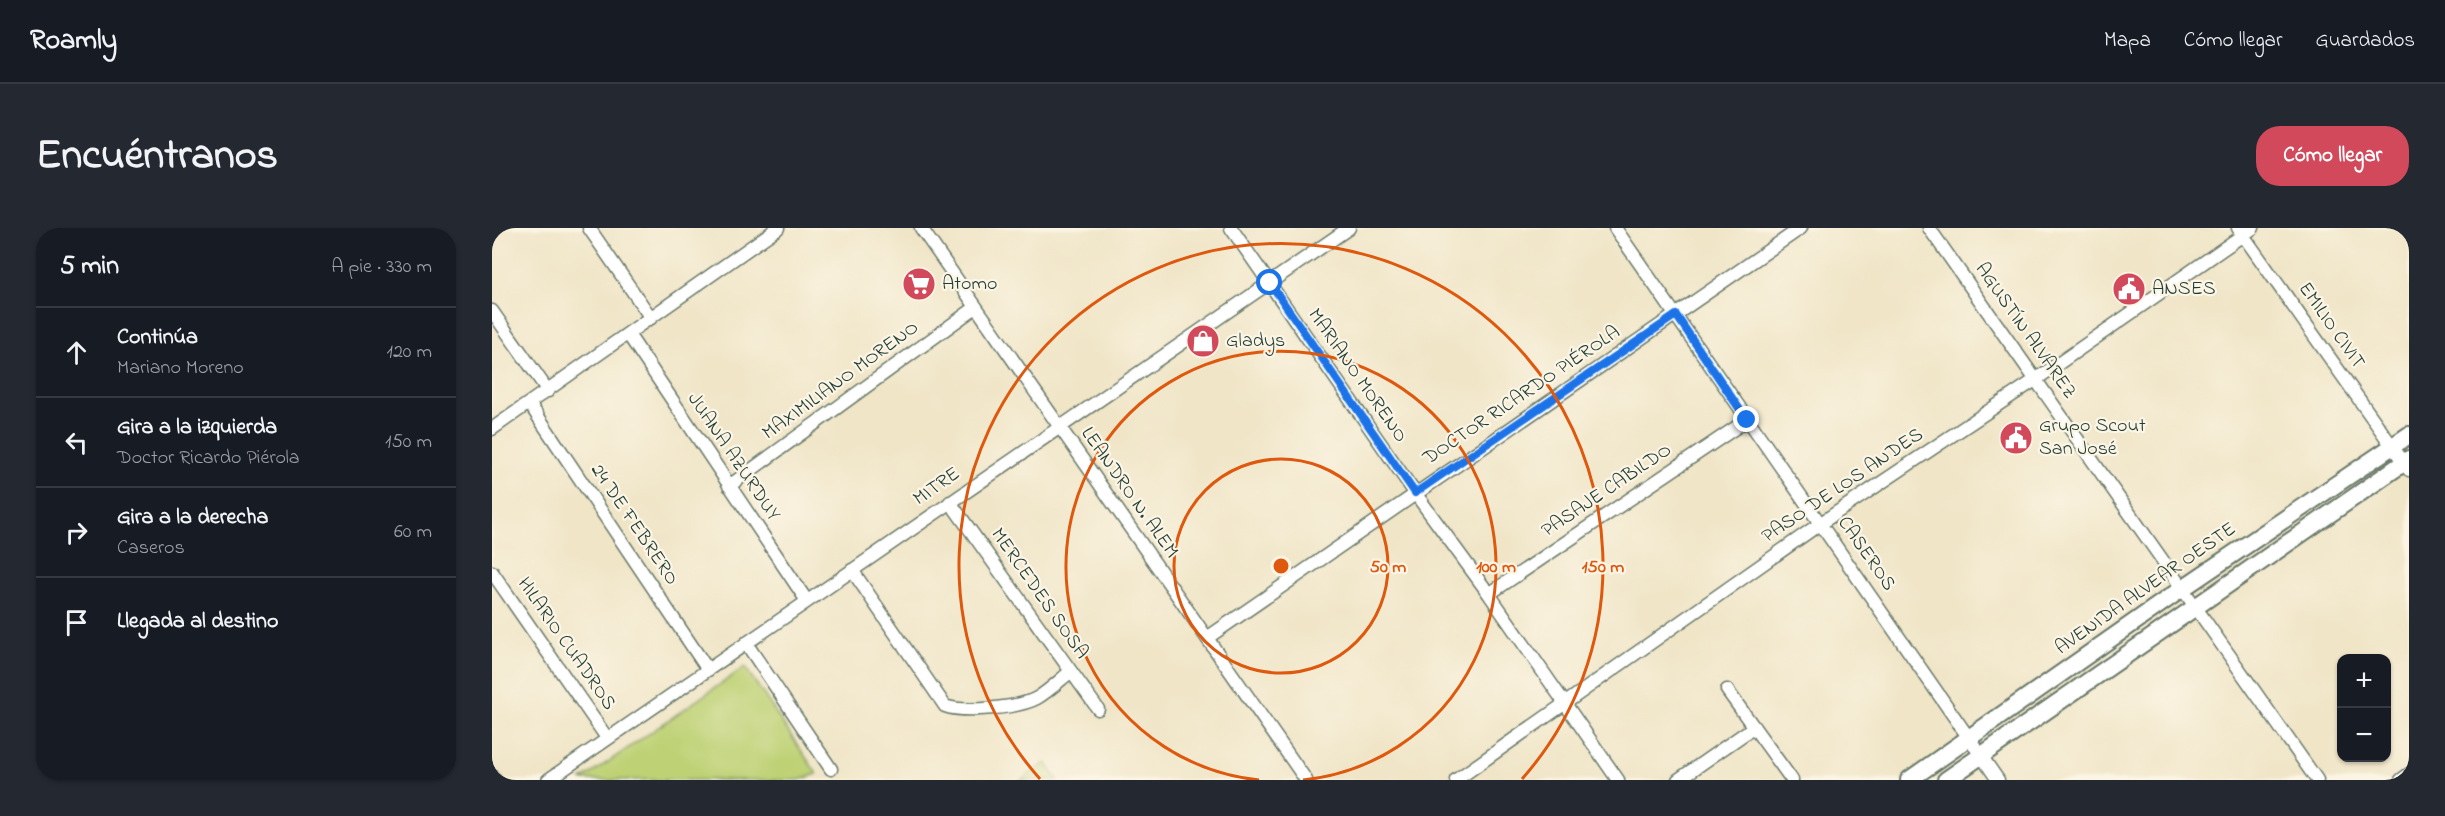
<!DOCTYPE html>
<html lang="es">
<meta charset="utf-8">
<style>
body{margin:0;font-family:"Indie Flower",sans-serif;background:#242831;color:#f1f3f6}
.controls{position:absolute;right:18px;bottom:18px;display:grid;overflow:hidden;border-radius:12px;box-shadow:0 2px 4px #0004}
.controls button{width:54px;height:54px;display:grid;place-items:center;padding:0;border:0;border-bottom:2px solid #363941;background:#171b24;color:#f1f3f6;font:30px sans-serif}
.stop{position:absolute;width:18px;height:18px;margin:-14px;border:4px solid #1a73e8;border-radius:50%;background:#fff}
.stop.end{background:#1a73e8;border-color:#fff;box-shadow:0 2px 6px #0008}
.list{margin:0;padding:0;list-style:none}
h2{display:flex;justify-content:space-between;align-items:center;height:78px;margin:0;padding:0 24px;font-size:26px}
h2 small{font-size:20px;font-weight:400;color:#9ea1a6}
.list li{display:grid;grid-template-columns:39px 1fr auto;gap:18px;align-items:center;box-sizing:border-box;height:90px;padding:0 24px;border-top:2px solid #363941}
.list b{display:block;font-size:22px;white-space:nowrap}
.list p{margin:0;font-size:20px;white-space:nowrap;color:#9ea1a6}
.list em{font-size:20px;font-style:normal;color:#9ea1a6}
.icon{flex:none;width:33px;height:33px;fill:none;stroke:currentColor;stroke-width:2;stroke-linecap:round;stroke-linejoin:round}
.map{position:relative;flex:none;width:1917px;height:552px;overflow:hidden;border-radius:24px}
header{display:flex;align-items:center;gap:36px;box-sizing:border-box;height:84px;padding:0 30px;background:#171b24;border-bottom:2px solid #363941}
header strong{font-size:28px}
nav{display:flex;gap:33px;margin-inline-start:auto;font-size:21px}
.intro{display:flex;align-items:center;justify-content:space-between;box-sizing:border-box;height:144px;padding:0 36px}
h1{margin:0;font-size:42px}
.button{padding:15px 27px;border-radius:24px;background:#d1495b;color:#fff;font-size:21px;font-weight:700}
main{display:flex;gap:36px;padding:0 36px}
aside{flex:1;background:#171b24;border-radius:24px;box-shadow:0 2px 4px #0004}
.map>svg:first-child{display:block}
.green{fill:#bed175;stroke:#6e8754;stroke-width:1.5}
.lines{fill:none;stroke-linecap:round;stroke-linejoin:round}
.minor-casing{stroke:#687867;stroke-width:15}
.secondary-casing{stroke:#687867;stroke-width:20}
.minor{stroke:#fff;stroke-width:12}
.secondary{stroke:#fff;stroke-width:16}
.route{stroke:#1a73e8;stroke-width:8}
.ring{fill:none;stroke:#de580e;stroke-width:3}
.labels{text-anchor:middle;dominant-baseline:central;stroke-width:4.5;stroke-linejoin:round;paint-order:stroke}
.poi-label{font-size:20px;fill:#1f3d34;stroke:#fcf5e5;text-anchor:start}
.street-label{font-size:20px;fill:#1f3d34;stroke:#fcf5e5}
.centre{fill:#de580e;stroke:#fcf5e5;stroke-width:3}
.ring-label{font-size:18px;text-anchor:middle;font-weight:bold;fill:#de580e;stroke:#fcf5e5;stroke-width:4.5;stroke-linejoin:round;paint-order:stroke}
</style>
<header>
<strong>Roamly</strong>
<nav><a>Mapa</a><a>Cómo llegar</a><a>Guardados</a></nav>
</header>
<div class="intro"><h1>Encuéntranos</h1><a class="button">Cómo llegar</a></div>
<main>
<aside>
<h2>5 min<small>A pie · 330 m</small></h2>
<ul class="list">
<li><svg class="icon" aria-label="ahead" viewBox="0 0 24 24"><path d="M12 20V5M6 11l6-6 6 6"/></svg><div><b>Continúa</b><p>Mariano Moreno</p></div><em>120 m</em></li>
<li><svg class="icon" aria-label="left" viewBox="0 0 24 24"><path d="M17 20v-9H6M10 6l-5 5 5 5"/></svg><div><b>Gira a la izquierda</b><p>Doctor Ricardo Piérola</p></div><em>150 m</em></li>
<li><svg class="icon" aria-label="right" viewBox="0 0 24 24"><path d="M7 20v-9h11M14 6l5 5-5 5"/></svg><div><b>Gira a la derecha</b><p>Caseros</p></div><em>60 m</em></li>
<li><svg class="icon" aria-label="arrive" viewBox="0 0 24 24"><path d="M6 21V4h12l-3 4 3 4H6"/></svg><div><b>Llegada al destino</b></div></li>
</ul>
</aside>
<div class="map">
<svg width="1917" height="552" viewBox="0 0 1917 552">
<rect width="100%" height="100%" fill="#fcf5e5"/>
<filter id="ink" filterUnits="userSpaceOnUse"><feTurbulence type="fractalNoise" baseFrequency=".0167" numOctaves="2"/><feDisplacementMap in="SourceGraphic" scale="12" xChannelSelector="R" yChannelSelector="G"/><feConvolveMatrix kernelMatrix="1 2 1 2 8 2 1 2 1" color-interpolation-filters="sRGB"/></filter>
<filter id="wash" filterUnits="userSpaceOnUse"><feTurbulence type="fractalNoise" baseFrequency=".008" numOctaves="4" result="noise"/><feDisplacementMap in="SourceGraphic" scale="24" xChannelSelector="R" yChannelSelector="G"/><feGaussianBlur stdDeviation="1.35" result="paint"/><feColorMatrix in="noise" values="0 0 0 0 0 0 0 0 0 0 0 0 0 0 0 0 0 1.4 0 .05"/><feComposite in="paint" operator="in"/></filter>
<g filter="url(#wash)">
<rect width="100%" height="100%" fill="#f0e5c7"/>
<path class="green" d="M 253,439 L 325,546 L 307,552 L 90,552 Z
M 554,535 L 566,552 L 529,552 Z"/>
</g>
<g filter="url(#ink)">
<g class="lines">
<g class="minor-casing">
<path id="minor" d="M 97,0 L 159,90
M 429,0 L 814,552
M 739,0 L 923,265 L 997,366 L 1126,552
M 1123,0 L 1506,552
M 1437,0 L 1825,552
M 1746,0 L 1917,242
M 0,83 L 56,163
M 136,106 L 315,373
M 37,175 L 216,442
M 0,201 L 286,0
M 237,258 L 484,79
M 458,274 L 606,481
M 360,342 L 453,478 C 471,485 527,480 545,470 C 557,463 567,453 578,444
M 0,344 L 115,510
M 997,366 L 1255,192
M 715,410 L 1309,0
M 254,415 L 339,541
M 1235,462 L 1300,552
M 0,548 L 3,552
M 56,552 L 857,0
M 964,552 L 1329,295 L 1543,152 L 1761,0
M 1186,552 L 1262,499
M 1909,552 L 1917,546"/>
</g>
<g class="secondary-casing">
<path id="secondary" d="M 1417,552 L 1691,360 L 1917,207
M 1454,552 L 1917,231"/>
</g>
<use href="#minor" class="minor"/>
<use href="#secondary" class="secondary"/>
</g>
</g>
<g class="lines" filter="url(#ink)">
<path class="route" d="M 778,55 L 923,265 L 1184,87 L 1255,192"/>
</g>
<g class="ring">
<circle cx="789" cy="338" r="107"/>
<path d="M767 552A215 215 0 1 1 811 552"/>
<path d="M548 551A322 322 0 1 1 1030 551"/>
</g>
<defs>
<g id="supermarket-disc" transform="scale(1.725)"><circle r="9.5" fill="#d1495b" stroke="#fcf5e5"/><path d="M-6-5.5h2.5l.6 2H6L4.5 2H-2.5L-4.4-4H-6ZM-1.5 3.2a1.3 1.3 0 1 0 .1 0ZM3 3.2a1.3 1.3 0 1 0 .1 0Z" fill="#fff"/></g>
<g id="civic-disc" transform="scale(1.725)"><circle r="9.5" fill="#d1495b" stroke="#fcf5e5"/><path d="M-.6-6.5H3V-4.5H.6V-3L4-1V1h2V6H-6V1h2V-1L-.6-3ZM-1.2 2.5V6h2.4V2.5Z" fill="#fff"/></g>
<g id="shop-disc" transform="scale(1.725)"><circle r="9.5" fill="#d1495b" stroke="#fcf5e5"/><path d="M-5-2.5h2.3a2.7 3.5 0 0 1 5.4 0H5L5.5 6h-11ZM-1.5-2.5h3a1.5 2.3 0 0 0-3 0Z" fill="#fff"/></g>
</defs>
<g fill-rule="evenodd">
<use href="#supermarket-disc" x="427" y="56"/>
<use href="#civic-disc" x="1637" y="61"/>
<use href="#shop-disc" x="711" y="113"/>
<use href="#civic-disc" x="1524" y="210"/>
</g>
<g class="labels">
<g class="poi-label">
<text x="450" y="56">Atomo</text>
<text x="1660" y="61">ANSES</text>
<text x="734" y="113">Gladys</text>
<text x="1547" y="198">Grupo Scout<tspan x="1547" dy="23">San José</tspan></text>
</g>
<g class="street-label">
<text transform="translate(1839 98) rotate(55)">EMILIO CIVIT</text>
<text transform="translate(1533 103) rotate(55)">AGUSTÍN ALVAREZ</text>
<text transform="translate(865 148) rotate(55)">MARIANO MORENO</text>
<text transform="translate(349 153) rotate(-36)">MAXIMILIANO MORENO</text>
<text transform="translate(1030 168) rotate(-34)">DOCTOR RICARDO PIÉROLA</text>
<text transform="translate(241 229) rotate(56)">JUANA AZURDUY</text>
<text transform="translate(1351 258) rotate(-34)">PASO DE LOS ANDES</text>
<text transform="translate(445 259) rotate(-35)">MITRE</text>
<text transform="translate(1115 263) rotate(-34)">PASAJE CABILDO</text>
<text transform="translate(637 265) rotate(55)">LEANDRO N. ALEM</text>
<text transform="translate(142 297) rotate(56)">24 DE FEBRERO</text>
<text transform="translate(1374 326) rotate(55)">CASEROS</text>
<text transform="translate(1654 361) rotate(-35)">AVENIDA ALVEAR OESTE</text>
<text transform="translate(547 366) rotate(55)">MERCEDES SOSA</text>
<text transform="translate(74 416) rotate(55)">HILARIO CUADROS</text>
</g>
</g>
<circle cx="789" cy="338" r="9" class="centre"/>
<g class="ring-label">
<text x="896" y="344">50 m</text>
<text x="1004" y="344">100 m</text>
<text x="1111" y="344">150 m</text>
</g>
</svg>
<div class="controls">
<button>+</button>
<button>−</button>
</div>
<div class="stop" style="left:778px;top:55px"></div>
<div class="stop end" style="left:1255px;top:192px"></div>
</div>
</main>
